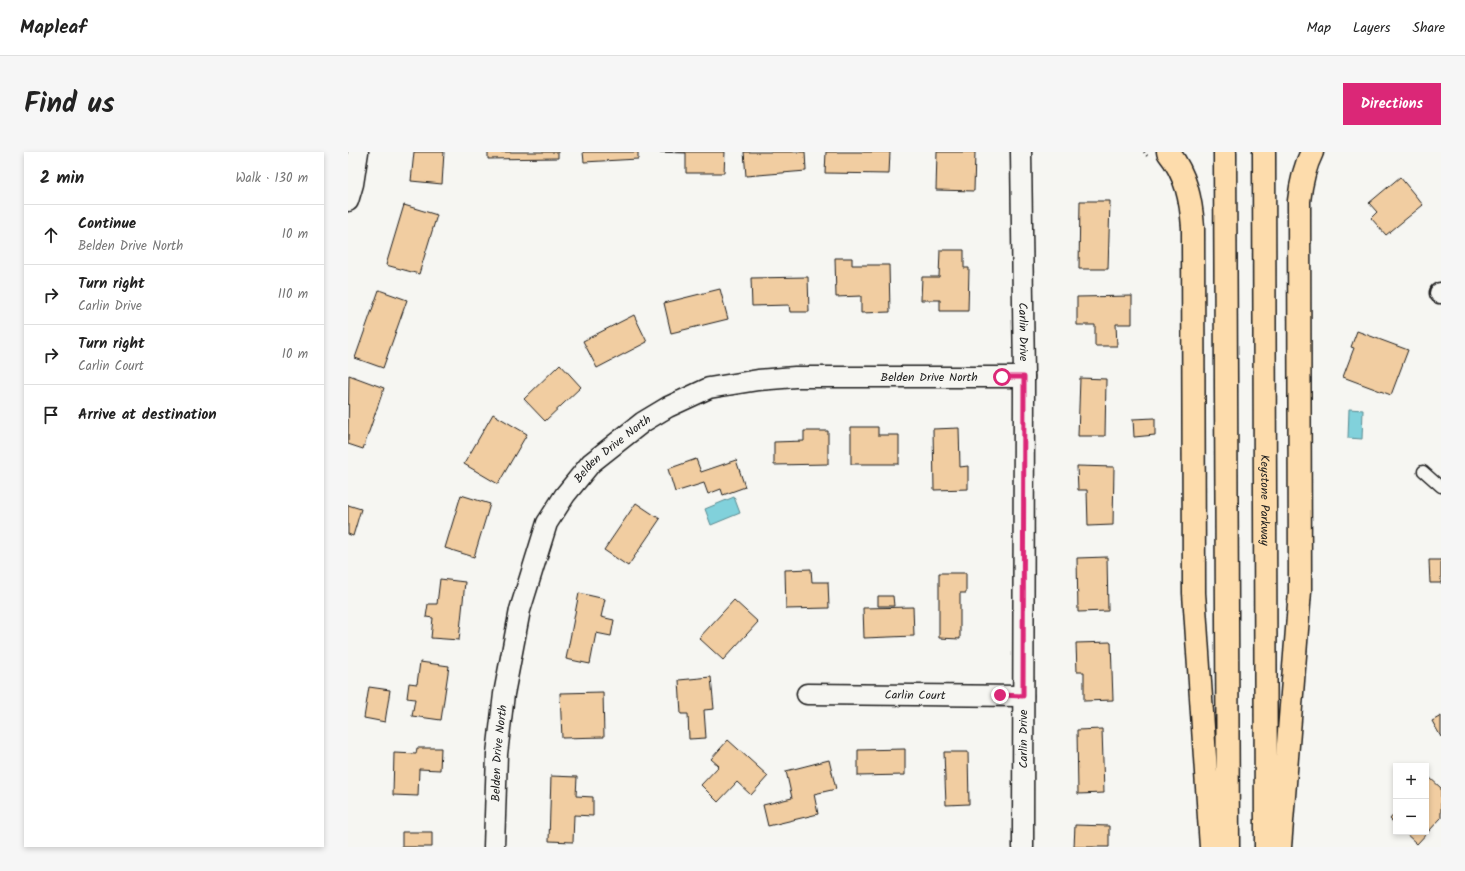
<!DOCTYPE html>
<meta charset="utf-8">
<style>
body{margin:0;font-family:Kalam,sans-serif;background:#f6f6f6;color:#222}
.controls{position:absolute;right:12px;bottom:12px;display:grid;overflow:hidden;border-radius:0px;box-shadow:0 2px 6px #0003}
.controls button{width:36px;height:36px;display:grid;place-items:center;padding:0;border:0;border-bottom:1px solid #e0e0e0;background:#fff;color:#222;font:20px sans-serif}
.stop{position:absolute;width:12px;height:12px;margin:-9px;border:3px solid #db2777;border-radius:50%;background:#fff}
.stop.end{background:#db2777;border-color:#fff;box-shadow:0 1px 4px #0008}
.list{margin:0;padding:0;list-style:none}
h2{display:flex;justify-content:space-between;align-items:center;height:52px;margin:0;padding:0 16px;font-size:17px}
h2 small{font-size:13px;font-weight:400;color:#767676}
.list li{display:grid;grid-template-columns:26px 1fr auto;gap:12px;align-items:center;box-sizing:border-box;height:60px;padding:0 16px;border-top:1px solid #e0e0e0}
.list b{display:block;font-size:15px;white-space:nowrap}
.list p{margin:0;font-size:13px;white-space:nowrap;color:#767676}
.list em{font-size:13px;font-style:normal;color:#767676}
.icon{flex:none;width:22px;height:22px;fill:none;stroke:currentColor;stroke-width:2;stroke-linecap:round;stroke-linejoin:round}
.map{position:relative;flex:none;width:1093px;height:695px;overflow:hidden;border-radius:0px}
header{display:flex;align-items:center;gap:24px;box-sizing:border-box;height:56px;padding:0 20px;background:#fff;border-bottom:1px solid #e0e0e0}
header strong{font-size:19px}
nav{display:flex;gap:22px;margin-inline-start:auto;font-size:14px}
.intro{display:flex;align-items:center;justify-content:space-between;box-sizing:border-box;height:96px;padding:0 24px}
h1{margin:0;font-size:28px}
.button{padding:10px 18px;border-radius:0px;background:#db2777;color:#fff;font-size:14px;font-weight:700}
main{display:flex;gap:24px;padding:0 24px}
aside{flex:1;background:#fff;border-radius:0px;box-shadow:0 2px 6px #0003}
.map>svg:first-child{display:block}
.water{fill:#81d1db;stroke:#59898f}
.building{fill:#f1cda1;stroke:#1c1c1c}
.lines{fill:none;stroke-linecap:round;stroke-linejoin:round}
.service-casing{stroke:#1c1c1c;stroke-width:13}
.minor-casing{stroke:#1c1c1c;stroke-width:23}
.motorway-casing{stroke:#1c1c1c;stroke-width:25}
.path{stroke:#1c1c1c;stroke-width:2.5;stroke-dasharray:1 3;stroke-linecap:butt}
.service{stroke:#f6f6f2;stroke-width:10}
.minor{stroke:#f6f6f2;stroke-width:20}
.motorway{stroke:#fddcac;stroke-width:22}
.route{stroke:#db2777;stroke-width:5}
.labels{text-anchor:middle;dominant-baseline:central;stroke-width:3;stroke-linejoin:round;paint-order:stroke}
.street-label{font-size:12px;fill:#1c1c1c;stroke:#f6f6f2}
</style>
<header>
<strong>Mapleaf</strong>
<nav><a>Map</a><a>Layers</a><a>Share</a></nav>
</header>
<div class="intro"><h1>Find us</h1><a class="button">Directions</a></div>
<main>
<aside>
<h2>2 min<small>Walk · 130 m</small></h2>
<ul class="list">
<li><svg class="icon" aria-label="ahead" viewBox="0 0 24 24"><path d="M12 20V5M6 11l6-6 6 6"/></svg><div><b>Continue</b><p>Belden Drive North</p></div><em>10 m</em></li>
<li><svg class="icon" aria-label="right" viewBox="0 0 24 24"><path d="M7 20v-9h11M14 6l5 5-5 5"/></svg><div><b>Turn right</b><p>Carlin Drive</p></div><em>110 m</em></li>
<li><svg class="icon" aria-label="right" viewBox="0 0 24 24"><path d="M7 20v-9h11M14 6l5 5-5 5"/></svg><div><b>Turn right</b><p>Carlin Court</p></div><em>10 m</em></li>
<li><svg class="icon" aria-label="arrive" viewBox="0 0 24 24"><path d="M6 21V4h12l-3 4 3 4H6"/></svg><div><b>Arrive at destination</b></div></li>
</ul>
</aside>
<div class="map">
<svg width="1093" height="695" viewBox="0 0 1093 695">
<rect width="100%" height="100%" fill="#f6f6f2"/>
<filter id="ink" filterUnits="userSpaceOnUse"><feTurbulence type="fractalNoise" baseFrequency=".025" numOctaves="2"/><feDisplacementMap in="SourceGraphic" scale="8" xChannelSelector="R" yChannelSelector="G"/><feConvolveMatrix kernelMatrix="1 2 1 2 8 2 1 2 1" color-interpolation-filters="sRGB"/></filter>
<g filter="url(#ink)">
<path class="water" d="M 1001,257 L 1015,258 L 1014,287 L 1000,286 Z
M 386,345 L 392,361 L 363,373 L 357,357 Z"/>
<path class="building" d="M 66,0 L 96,0 L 94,32 L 63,29 Z
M 140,0 L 210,0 L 210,6 L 140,7 Z
M 235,0 L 290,0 L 290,7 L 236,10 Z
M 309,0 L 377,0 L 376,21 L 338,21 L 338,1 Z
M 396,0 L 457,0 L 458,19 L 398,24 Z
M 478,0 L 542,0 L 541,22 L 477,21 Z
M 589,0 L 627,0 L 626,39 L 588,38 Z
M 1052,25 L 1075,53 L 1038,83 L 1023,66 L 1029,60 L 1021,51 Z
M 732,49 L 762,49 L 760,117 L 731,117 Z
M 56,53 L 89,63 L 71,122 L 38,113 Z
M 592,98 L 616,98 L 616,116 L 621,116 L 620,159 L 592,159 L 592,148 L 573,148 L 574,125 L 591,125 Z
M 487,106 L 504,106 L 504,113 L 541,113 L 542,160 L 513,161 L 513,144 L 488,145 Z
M 460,125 L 461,160 L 442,160 L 441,153 L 404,154 L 403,126 Z
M 372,137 L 380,167 L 323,181 L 316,151 Z
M 31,138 L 59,148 L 35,216 L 7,206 Z
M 784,144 L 784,172 L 768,172 L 769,194 L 747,194 L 747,173 L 729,173 L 729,145 Z
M 286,163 L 299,190 L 249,216 L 235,189 Z
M 1009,179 L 1060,198 L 1043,243 L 995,225 L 1006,196 L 1003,195 Z
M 212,212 L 233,235 L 197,269 L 176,247 Z
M 1,223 L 36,236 L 15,297 L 0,292 Z
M 732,226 L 758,227 L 757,284 L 730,284 Z
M 145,262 L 179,282 L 150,332 L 116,312 Z
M 807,266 L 807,283 L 786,285 L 785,267 Z
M 503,275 L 530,275 L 530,283 L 551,283 L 551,312 L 503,312 Z
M 611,276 L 612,315 L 620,314 L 620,337 L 586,338 L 585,277 Z
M 456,279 L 480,279 L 480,312 L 426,313 L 426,290 L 456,289 Z
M 348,307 L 353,320 L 388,308 L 397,335 L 375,343 L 373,337 L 360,342 L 356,331 L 327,340 L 320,317 Z
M 729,314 L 766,315 L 765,373 L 740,374 L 739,338 L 730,338 Z
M 113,343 L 142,352 L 126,405 L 97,396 Z
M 288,351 L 312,367 L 280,414 L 256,398 Z
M 0,353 L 13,357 L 5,384 L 0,382 Z
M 759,405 L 760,459 L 730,460 L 729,406 Z
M 1081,408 L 1093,408 L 1093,431 L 1082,431 Z
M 463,417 L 464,430 L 480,430 L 481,456 L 438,457 L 437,418 Z
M 591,421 L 618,421 L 618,441 L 612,441 L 612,487 L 591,486 Z
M 92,427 L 117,430 L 111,488 L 83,486 L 85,466 L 78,465 L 80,452 L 89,452 Z
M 231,441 L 257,447 L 253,465 L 266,468 L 263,484 L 248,481 L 242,512 L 218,507 Z
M 530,444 L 545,444 L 546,454 L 530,454 Z
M 386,448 L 410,470 L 375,508 L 351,486 Z
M 565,455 L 566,484 L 516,486 L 515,456 Z
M 763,490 L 765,548 L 736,549 L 736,520 L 729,520 L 728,491 Z
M 72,510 L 101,514 L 93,568 L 64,564 L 67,547 L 59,546 L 61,531 L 69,532 Z
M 363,525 L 366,557 L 356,558 L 358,586 L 341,587 L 340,562 L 333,562 L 331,528 Z
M 21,535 L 42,538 L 37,570 L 16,566 Z
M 255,540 L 256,585 L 214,586 L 212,541 Z
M 1093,564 L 1093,585 L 1084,569 Z
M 754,577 L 756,641 L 730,642 L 729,578 Z
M 380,588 L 420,624 L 403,643 L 389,630 L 370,650 L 353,633 L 371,614 L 363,607 Z
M 69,596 L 93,596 L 92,618 L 71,617 L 70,644 L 45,643 L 46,601 L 68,602 Z
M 557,597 L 557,623 L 510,624 L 510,598 Z
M 596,600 L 620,600 L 621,652 L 598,653 Z
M 481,608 L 488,637 L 466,642 L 470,662 L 420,674 L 415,653 L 444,646 L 438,619 Z
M 203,624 L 229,625 L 228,644 L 245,645 L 245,664 L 226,663 L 225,690 L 201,689 Z
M 1081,625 L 1093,636 L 1093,666 L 1069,692 L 1056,680 L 1078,680 L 1078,628 Z
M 1048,660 L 1048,673 L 1042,667 Z
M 727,673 L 761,674 L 761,695 L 726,695 Z
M 54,680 L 84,680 L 84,695 L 54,695 Z"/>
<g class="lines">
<g class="service-casing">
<path id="service" d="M 1075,319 L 1093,335"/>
</g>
<g class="minor-casing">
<g id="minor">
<path id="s1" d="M 673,0 L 676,225 L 675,695"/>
<path d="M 0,49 L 5,32 L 10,0"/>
<path d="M 1092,141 L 1093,141"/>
<path id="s2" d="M 459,542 L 675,544"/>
<path id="s3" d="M 146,695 L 149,602 L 156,542 L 172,458 L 199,371 L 217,343 L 243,311 L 295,270 L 320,255 L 361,236 L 410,228 L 447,225 L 676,225"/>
</g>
</g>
<g class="motorway-casing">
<g id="motorway">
<path d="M 820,0 C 838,22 843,48 845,75 L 846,441 L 863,695"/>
<path d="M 877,0 L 880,695"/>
<path id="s4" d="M 916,0 L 918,695"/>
<path d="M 932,695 L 952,439 L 951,49 C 953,31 956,16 964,0"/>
</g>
</g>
<path class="path" d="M 796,0 L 800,5"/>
<use href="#service" class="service"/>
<use href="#minor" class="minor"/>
<use href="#motorway" class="motorway"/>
</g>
</g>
<g class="lines" filter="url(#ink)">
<path class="route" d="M 652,543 L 675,544 L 676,225 L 654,225"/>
</g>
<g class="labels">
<g class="street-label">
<text stroke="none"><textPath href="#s1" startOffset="180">Carlin Drive</textPath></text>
<text stroke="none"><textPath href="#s3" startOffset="766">Belden Drive North</textPath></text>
<text stroke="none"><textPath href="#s3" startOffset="430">Belden Drive North</textPath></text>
<text stroke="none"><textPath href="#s4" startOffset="348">Keystone Parkway</textPath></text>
<text stroke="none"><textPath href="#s2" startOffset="108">Carlin Court</textPath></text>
<text transform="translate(675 587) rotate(-90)">Carlin Drive</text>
<text stroke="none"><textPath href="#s3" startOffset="94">Belden Drive North</textPath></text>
</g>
</g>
</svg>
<div class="controls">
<button>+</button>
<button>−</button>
</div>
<div class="stop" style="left:654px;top:225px"></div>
<div class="stop end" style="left:652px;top:543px"></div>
</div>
</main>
